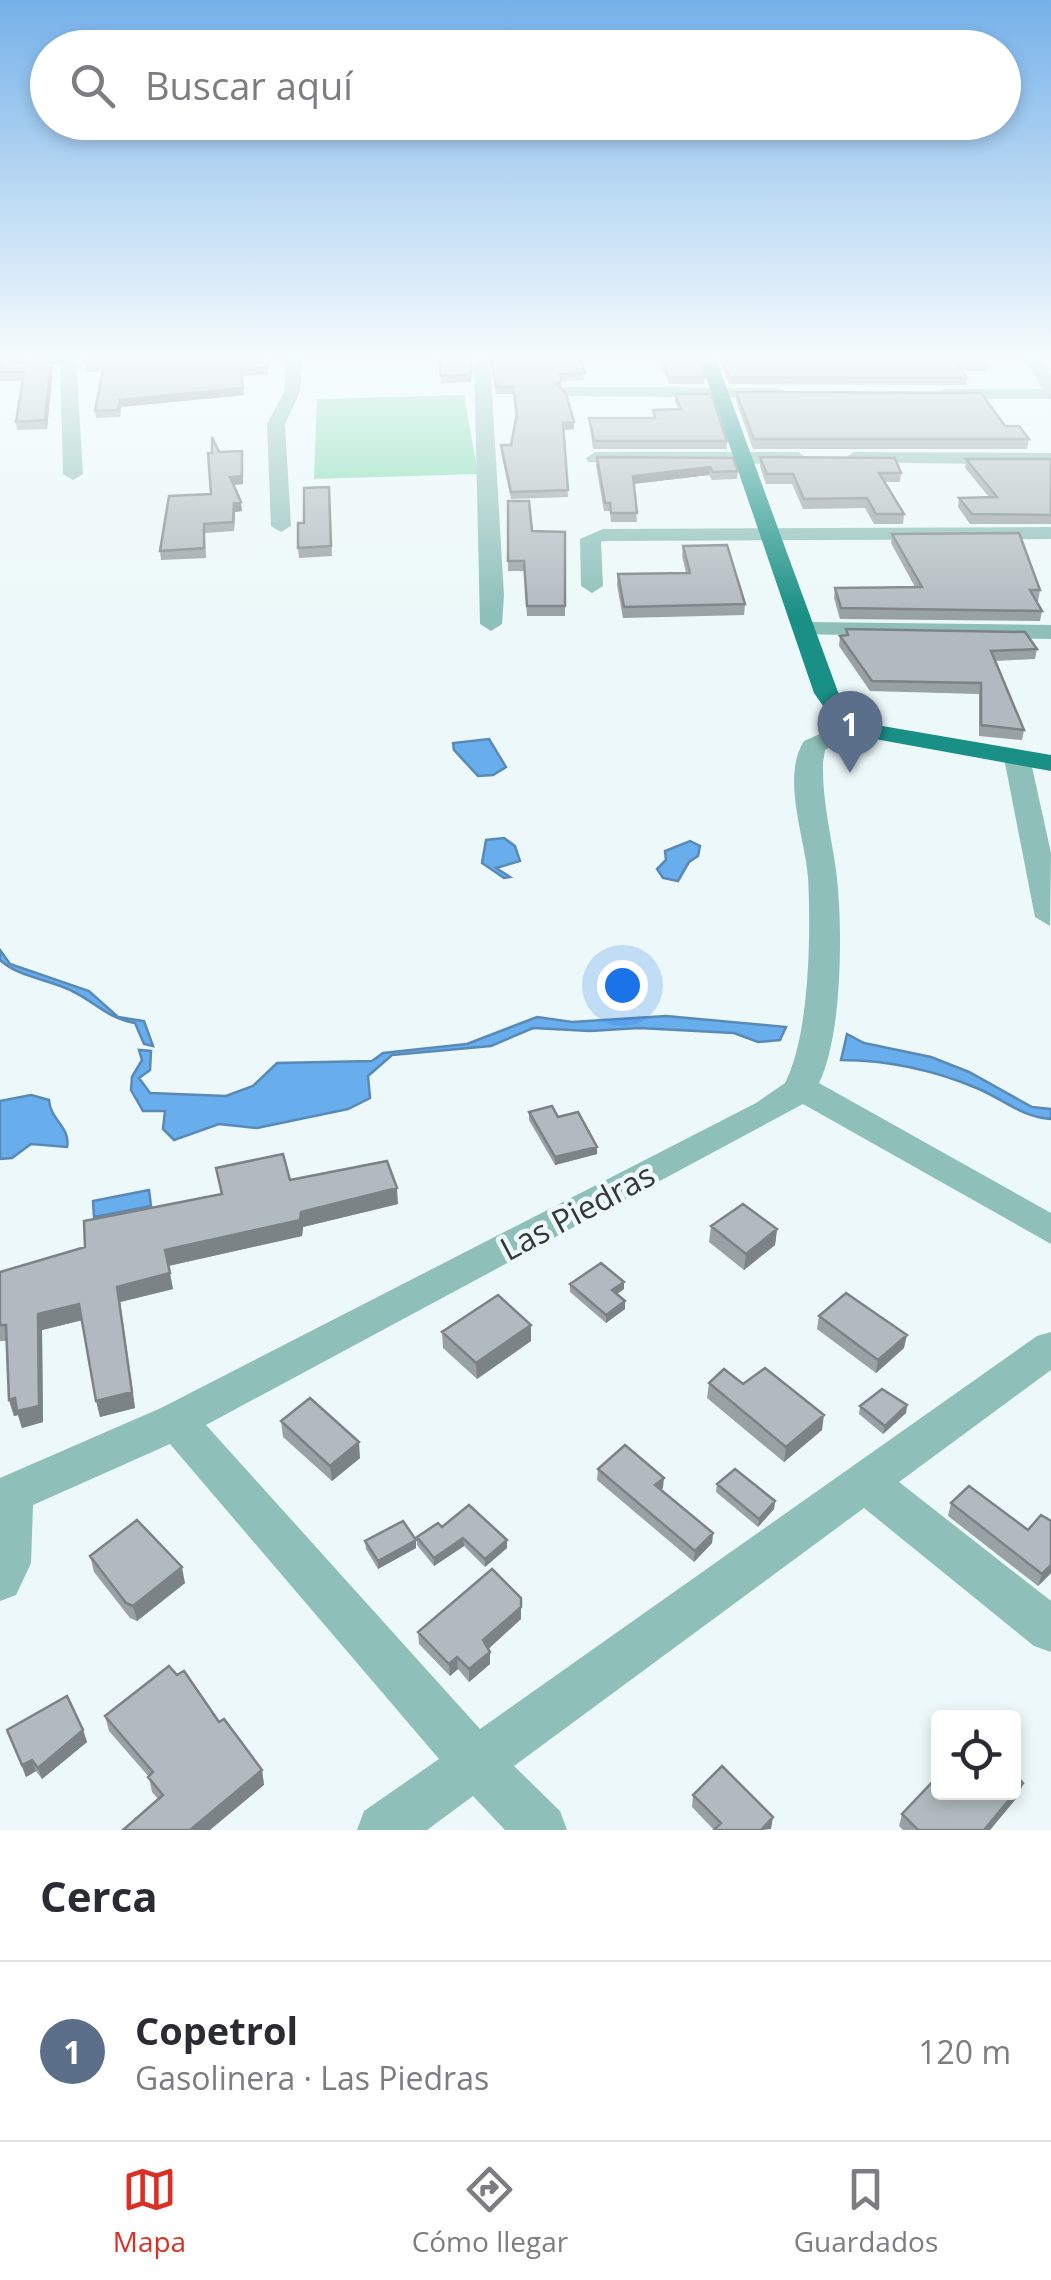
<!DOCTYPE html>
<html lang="es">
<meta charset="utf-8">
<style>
body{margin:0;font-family:"Open Sans",sans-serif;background:#f7f7f7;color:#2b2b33}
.controls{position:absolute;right:30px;bottom:30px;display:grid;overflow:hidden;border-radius:10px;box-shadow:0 5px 15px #0003}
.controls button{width:90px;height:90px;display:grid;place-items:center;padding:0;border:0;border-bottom:2px solid #e1e1e2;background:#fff;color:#2b2b33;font:50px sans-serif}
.you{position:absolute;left:622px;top:985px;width:35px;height:35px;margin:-25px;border:8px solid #fff;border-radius:50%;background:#1a73e8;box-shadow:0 0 0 15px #1a73e833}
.badge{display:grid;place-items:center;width:65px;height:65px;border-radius:50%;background:#d93025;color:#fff;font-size:32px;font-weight:700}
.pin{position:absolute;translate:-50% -82px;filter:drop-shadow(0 2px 5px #0008)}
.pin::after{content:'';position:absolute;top:52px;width:35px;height:30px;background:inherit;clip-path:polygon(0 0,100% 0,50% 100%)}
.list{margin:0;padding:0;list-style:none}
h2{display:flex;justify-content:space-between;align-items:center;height:130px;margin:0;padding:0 40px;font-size:42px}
h2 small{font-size:32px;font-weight:400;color:#7c7c81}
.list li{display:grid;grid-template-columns:65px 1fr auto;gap:30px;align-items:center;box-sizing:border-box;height:180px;padding:0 40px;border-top:2px solid #e1e1e2}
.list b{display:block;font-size:38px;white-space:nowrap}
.list p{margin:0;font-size:32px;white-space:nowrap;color:#7c7c81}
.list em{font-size:32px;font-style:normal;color:#7c7c81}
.icon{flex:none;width:55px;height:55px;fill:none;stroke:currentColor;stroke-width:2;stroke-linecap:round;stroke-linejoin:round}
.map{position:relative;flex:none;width:1051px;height:1830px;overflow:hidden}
.search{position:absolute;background:#fff;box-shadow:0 5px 15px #0003;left:30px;right:30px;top:30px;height:110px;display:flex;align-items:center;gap:25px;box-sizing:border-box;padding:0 35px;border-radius:55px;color:#7c7c81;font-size:38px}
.sheet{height:310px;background:#fff}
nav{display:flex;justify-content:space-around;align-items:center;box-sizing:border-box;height:140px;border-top:2px solid #e1e1e2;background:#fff;font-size:28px;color:#7c7c81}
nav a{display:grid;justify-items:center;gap:5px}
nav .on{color:#d93025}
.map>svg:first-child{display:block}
.green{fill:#7edab2}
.water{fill:#68adec;stroke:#598ab7;stroke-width:2.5}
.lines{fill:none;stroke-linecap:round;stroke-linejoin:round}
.minor{fill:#8ebfb8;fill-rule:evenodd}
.major{fill:#198f85;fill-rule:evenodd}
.wall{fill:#98a1a4}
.shaded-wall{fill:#7c8386}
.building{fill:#b1bbbf;stroke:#7c8386;stroke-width:2.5}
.labels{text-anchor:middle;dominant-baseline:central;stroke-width:9;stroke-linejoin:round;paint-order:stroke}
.near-street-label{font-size:32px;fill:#35393a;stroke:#ecf8f9}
</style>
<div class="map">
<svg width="1051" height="1830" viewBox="0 0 1051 1830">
<rect width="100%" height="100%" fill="#ecf8f9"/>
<path class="green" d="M 464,395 L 478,474 L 314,479 L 317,399 Z"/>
<path class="water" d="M 489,739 L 506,767 L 493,775 L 478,776 L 454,750 L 453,743 Z
M 504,838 L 515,846 L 520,861 L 496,868 L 510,877 L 504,878 L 482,863 L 486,840 Z
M 690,841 L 700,846 L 698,856 L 689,862 L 678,881 L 663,878 L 657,869 L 666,860 L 665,851 Z
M 0,950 L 10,964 L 89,991 L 118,1017 L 144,1021 L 153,1046 L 144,1044 L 135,1023 C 105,1017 97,1003 72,991 C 49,979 20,978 0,960 Z
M 666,1016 L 786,1027 L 780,1040 L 758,1042 L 734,1033 L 639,1028 L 590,1031 L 533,1028 L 491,1046 L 392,1055 L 368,1076 L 370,1098 L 348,1109 L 257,1128 L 219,1124 L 174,1140 L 163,1129 L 165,1111 L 143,1111 L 131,1090 L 132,1077 L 142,1060 L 139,1050 L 151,1051 L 150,1070 L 139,1078 L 150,1093 L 226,1096 L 253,1086 L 277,1063 L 372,1061 L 383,1053 L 467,1044 L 537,1017 L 572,1022 Z
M 847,1034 L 864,1043 L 931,1057 L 969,1072 L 1032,1107 L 1051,1109 L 1051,1119 C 1022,1117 1004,1100 979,1089 C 934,1070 890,1060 841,1060 Z
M 31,1095 L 49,1100 C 50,1120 71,1127 67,1147 L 31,1144 L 12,1158 L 0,1159 L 0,1101 Z
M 149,1190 L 151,1206 L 94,1217 L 93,1201 Z"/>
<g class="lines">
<path class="minor" d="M 60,359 L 76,359 L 83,474 L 73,480 L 63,474 Z
M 287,359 L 303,359 L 300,392 L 285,424 L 291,526 L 281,532 L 271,526 L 267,424 L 284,392 Z
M 474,359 L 490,359 L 504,595 L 502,624 L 491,631 L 480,624 Z
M 1025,359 L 1041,359 L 1051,376 L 1051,399 L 944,399 L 935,394 L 944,389 L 1042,389 Z
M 568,387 L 778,388 L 787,393 L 778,398 L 562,396 L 562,388 Z
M 595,452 L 798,452 L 807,458 L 798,464 L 588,462 L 586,458 Z
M 854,452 L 1051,453 L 1051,465 L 847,462 L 845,458 Z
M 1051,527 L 1051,539 L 604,541 L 601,542 L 603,586 L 592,593 L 581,586 L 580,539 L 603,529 Z
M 806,622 L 1051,625 L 1051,639 L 798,634 L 795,629 Z
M 851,720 L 864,728 L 825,750 L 823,763 C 822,800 831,834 836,870 C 843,924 843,1034 819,1083 L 1051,1213 L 1051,1244 L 803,1104 L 206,1425 L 480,1729 L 1037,1336 L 1051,1332 L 1051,1370 L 899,1482 L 1051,1601 L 1051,1652 L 1034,1646 L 864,1508 L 514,1766 L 560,1811 L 567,1830 L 505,1830 L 473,1796 L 427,1830 L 357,1830 L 364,1811 L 439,1759 L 170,1444 L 33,1505 L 31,1563 L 16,1595 L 0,1601 L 0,1478 L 161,1408 L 756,1103 L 785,1083 C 810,1035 811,931 808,877 C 805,837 781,777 804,741 Z
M 1017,750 L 1030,758 L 1051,853 L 1050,926 L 1035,917 L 1004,758 Z"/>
<path class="major" d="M 67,359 L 59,364 L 0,370 L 0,360 Z
M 700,359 L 716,359 L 838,692 L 859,722 L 1051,755 L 1051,771 L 842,733 L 814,693 Z"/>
</g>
<path class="wall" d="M 85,359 L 267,359 L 268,375 L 242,376 L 244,395 L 121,407 L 120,417 L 96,418 L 95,411 L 102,371 L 87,372 Z
M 439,359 L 471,359 L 471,382 L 441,383 Z
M 491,359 L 581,359 L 584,380 L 562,381 L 560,388 L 574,429 L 564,430 L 568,497 L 511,499 L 501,453 L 501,445 L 511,445 L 516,417 L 513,394 L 496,394 Z
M 658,359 L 699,359 L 705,377 L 704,384 L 669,384 Z
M 719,359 L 984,359 L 987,365 L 986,371 L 962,371 L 967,378 L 966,385 L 729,384 Z
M 51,360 L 53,368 L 47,429 L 17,430 L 16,422 L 23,381 L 0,381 L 0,364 Z
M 736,392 L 1005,426 L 1029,439 L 1027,449 L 753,449 L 736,401 Z
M 675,394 L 727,441 L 727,449 L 593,449 L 589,418 L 653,418 L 653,410 L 678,409 L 675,401 Z
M 242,451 L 243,484 L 234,485 L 242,511 L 235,512 L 234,531 L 205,533 L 206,558 L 161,560 L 160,551 L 211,494 L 219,452 Z
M 597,457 L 733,458 L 738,471 L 737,479 L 712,480 L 709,475 L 634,484 L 637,522 L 611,522 L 610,511 L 604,511 L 596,466 Z
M 760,457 L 901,473 L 900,482 L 885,482 L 904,514 L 903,524 L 874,524 L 865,508 L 803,509 L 792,484 L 766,484 L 760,467 Z
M 966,459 L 1051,459 L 1051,524 L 970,524 L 958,507 L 959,498 L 989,497 L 965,468 Z
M 329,487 L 332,556 L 299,558 L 298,548 L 304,523 Z
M 508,501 L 532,531 L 565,532 L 565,616 L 527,616 L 524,571 L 508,571 Z
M 892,534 L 1040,590 L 1038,601 L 1036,601 L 1042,611 L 1040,621 L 840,619 L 834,598 L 835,588 L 915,587 L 891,543 Z
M 683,546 L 745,604 L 744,615 L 623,618 L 617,585 L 618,574 L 686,573 L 682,556 Z
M 846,629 L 1037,649 L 1035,659 L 995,661 L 1024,730 L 1022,740 L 979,736 L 979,694 L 870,691 L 839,646 L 840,636 L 846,636 Z
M 529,1112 L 558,1117 L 597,1147 L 597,1154 L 555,1165 L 529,1120 Z
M 216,1168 L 290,1180 L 398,1204 L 303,1227 L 302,1236 L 168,1266 L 173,1289 L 120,1302 L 135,1408 L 100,1417 L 82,1320 L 42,1330 L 43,1422 L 22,1428 L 18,1415 L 14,1416 L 9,1400 L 6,1341 L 0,1341 L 0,1272 L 85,1247 L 221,1194 Z
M 711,1226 L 777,1229 L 775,1245 L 744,1270 L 709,1242 Z
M 624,1282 L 624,1289 L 617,1294 L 625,1309 L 606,1323 L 570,1292 L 570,1284 Z
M 819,1316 L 904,1348 L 876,1373 L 817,1329 Z
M 442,1332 L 531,1341 L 477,1379 L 443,1348 Z
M 709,1383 L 743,1384 L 822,1430 L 784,1462 L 707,1398 Z
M 907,1405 L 906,1413 L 883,1434 L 859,1414 L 860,1406 Z
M 281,1421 L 360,1458 L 332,1481 L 283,1437 Z
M 598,1469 L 663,1488 L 661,1490 L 713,1533 L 712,1543 L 694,1562 L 597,1480 Z
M 717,1484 L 775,1501 L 774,1509 L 758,1527 L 716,1492 Z
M 951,1503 L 1051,1573 L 1038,1586 L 948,1516 Z
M 442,1527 L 507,1540 L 507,1548 L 485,1567 L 464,1546 L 434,1566 L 417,1545 L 417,1537 Z
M 365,1541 L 416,1548 L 378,1569 L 366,1549 Z
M 90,1556 L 185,1583 L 137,1621 L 130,1618 L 94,1572 Z
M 521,1598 L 521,1619 L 488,1649 L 490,1652 L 490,1664 L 469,1682 L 458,1669 L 450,1676 L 419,1644 L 418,1632 Z
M 105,1716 L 219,1722 L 262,1770 L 264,1785 L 158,1799 L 152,1792 L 149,1777 L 109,1731 Z
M 7,1730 L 83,1730 L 87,1742 L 42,1779 L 36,1771 L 26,1777 Z
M 1023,1783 L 1019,1795 L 990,1830 L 903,1830 L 899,1826 L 902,1814 Z
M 693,1795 L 771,1829 L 714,1830 L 692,1807 Z"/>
<path class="shaded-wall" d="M 51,360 L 53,368 L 47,429 L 45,420 Z
M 104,364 L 105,371 L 87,372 L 86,365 Z
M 243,388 L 244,395 L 121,407 L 120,417 L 118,410 L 120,400 Z
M 574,422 L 574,429 L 563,430 L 563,423 Z
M 242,451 L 243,484 L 231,485 L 230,477 Z
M 710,467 L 709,475 L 632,484 L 633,476 Z
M 241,502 L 242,511 L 235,512 L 234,531 L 234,503 Z
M 597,1147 L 597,1154 L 555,1165 L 555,1157 Z
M 397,1188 L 398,1204 L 303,1227 L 302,1236 L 168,1266 L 165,1250 L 301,1212 Z
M 777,1229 L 775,1245 L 744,1270 L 746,1254 Z
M 170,1273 L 173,1289 L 120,1302 L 135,1408 L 100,1417 L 96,1401 L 117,1287 Z
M 624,1282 L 624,1289 L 611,1298 L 612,1290 Z
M 625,1301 L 625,1309 L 606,1323 L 606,1315 Z
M 79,1304 L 83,1320 L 42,1330 L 43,1422 L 22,1428 L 18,1415 L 14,1416 L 9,1400 L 15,1398 L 38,1314 Z
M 531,1325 L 531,1341 L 477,1379 L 476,1363 Z
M 907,1335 L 904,1348 L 876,1373 L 878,1360 Z
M 907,1405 L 906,1413 L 883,1434 L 885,1426 Z
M 824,1415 L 822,1430 L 784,1462 L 786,1447 Z
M 359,1442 L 360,1458 L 332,1481 L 330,1466 Z
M 664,1478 L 663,1488 L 654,1496 L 655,1485 Z
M 775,1501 L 774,1509 L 758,1527 L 759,1519 Z
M 713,1533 L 712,1543 L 694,1562 L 695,1551 Z
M 463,1538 L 464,1546 L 434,1566 L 434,1558 Z
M 416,1540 L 416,1548 L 378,1569 L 378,1561 Z
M 507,1540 L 507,1548 L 485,1567 L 485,1559 Z
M 1051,1565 L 1051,1573 L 1038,1586 L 1042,1574 Z
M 182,1567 L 185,1583 L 137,1621 L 133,1606 Z
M 521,1607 L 521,1619 L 484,1653 L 483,1640 Z
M 490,1652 L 490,1664 L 469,1682 L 469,1669 Z
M 457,1657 L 458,1669 L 450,1676 L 449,1664 Z
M 83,1730 L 87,1742 L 42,1779 L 38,1768 Z
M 32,1760 L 36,1771 L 26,1777 L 22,1765 Z
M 262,1770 L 264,1785 L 210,1830 L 190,1830 Z
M 1023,1783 L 1019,1795 L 990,1830 L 984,1830 Z
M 773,1817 L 771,1829 L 761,1830 Z"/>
<path class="building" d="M 85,359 L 267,359 L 267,368 L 241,369 L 243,388 L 120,400 L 118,410 L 95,411 L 104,364 L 86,365 Z
M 439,359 L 471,359 L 471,375 L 441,376 Z
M 491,359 L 581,359 L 585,373 L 560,374 L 562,380 L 557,384 L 566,393 L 574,422 L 563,423 L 568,490 L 511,492 L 501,445 L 511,445 L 517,414 L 513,387 L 496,387 Z
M 662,359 L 699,359 L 705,377 L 669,377 Z
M 722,359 L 984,359 L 987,365 L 957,364 L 967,378 L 730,377 Z
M 51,360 L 45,420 L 16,422 L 24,372 L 0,372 L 0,364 Z
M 736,392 L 981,393 L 1005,426 L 1019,426 L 1029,439 L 754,439 Z
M 675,394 L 711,394 L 727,441 L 594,441 L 589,418 L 655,418 L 653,410 L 681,409 Z
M 212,437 L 219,452 L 242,451 L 242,476 L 230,477 L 241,502 L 234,503 L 233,522 L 204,524 L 204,548 L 160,551 L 169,496 L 211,494 L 208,453 L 212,453 Z
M 597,457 L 733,458 L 738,471 L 713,472 L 710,467 L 633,476 L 637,513 L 611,513 L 610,503 L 605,503 Z
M 760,457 L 895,458 L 901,473 L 879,473 L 904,514 L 876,514 L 867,498 L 804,499 L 793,474 L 767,474 Z
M 966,459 L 1051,459 L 1051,515 L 972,514 L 959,498 L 997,497 Z
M 329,487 L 331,546 L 298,548 L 298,523 L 304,523 L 304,488 Z
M 508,501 L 529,501 L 532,531 L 565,532 L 565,606 L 527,606 L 524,561 L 508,561 Z
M 1019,533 L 1040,590 L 1030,590 L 1042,611 L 841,608 L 835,588 L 922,587 L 892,534 Z
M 727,545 L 745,604 L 624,607 L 618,574 L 690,573 L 683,546 Z
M 846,629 L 1025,632 L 1037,649 L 991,651 L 1024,730 L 981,725 L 981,683 L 872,681 L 840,636 L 848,635 Z
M 552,1106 L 558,1117 L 578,1112 L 597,1147 L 555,1157 L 529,1112 Z
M 283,1154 L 290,1180 L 387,1161 L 397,1188 L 301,1212 L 300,1220 L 165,1250 L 170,1273 L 117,1287 L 132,1392 L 96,1401 L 79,1304 L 38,1314 L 39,1406 L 17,1411 L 15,1398 L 9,1400 L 6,1325 L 0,1325 L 0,1272 L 85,1247 L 84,1221 L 222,1194 L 216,1168 Z
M 743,1204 L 777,1229 L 746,1254 L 711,1226 Z
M 601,1263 L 624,1282 L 612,1290 L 625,1301 L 606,1315 L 570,1284 Z
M 846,1293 L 907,1335 L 878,1360 L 819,1316 Z
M 498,1295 L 531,1325 L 476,1363 L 442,1332 Z
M 765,1368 L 824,1415 L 786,1447 L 709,1383 L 724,1369 L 743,1384 Z
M 882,1389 L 907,1405 L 885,1426 L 860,1406 Z
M 310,1398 L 359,1442 L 330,1466 L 281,1421 Z
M 625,1445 L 664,1478 L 655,1485 L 713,1533 L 695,1551 L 598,1469 Z
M 735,1469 L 775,1501 L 759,1519 L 717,1484 Z
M 969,1486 L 1028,1530 L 1041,1515 L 1051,1521 L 1051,1565 L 1042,1574 L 951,1503 Z
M 469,1505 L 507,1540 L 485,1559 L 463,1538 L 434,1558 L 417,1537 L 438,1523 L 442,1527 Z
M 137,1520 L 182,1567 L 133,1606 L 126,1603 L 90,1556 Z
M 403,1521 L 416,1540 L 378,1561 L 365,1541 Z
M 492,1569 L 521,1598 L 521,1607 L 483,1640 L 490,1652 L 469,1669 L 457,1657 L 449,1664 L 418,1632 Z
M 169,1666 L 177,1675 L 184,1671 L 219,1722 L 224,1719 L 262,1770 L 190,1830 L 123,1830 L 163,1795 L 148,1777 L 153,1772 L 105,1716 Z
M 67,1696 L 83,1730 L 38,1768 L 32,1760 L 22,1765 L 7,1730 Z
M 722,1766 L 773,1817 L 761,1830 L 714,1830 L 721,1823 L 693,1795 Z
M 1014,1774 L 1023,1783 L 984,1830 L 918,1830 L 902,1814 L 938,1776 L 938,1792 L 1014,1792 Z"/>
<linearGradient id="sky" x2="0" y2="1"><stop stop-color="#75b1ea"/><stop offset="0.58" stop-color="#f6fcfc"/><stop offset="1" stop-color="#f6fcfc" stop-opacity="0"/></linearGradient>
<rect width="1051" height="615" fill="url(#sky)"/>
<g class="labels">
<g class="near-street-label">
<text transform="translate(577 1211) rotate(-28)">Las Piedras</text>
</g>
</g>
</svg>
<div class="controls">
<button><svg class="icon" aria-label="locate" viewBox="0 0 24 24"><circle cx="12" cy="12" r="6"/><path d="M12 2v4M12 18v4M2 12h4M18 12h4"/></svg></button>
</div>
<div class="you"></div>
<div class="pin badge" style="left:850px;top:773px;background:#5c6f8a">1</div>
<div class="search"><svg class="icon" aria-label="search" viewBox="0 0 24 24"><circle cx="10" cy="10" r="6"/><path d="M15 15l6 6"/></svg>Buscar aquí</div>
</div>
<section class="sheet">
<h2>Cerca<small></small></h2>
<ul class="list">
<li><span class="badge" style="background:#5c6f8a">1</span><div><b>Copetrol</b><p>Gasolinera · Las Piedras</p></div><em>120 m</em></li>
</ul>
</section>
<nav>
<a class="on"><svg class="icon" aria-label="map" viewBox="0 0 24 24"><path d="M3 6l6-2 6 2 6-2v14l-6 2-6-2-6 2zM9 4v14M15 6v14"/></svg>Mapa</a>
<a><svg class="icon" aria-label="directions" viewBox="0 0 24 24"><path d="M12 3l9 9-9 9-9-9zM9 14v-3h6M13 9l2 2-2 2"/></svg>Cómo llegar</a>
<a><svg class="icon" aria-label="saved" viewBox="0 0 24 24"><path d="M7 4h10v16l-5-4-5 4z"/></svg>Guardados</a>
</nav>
